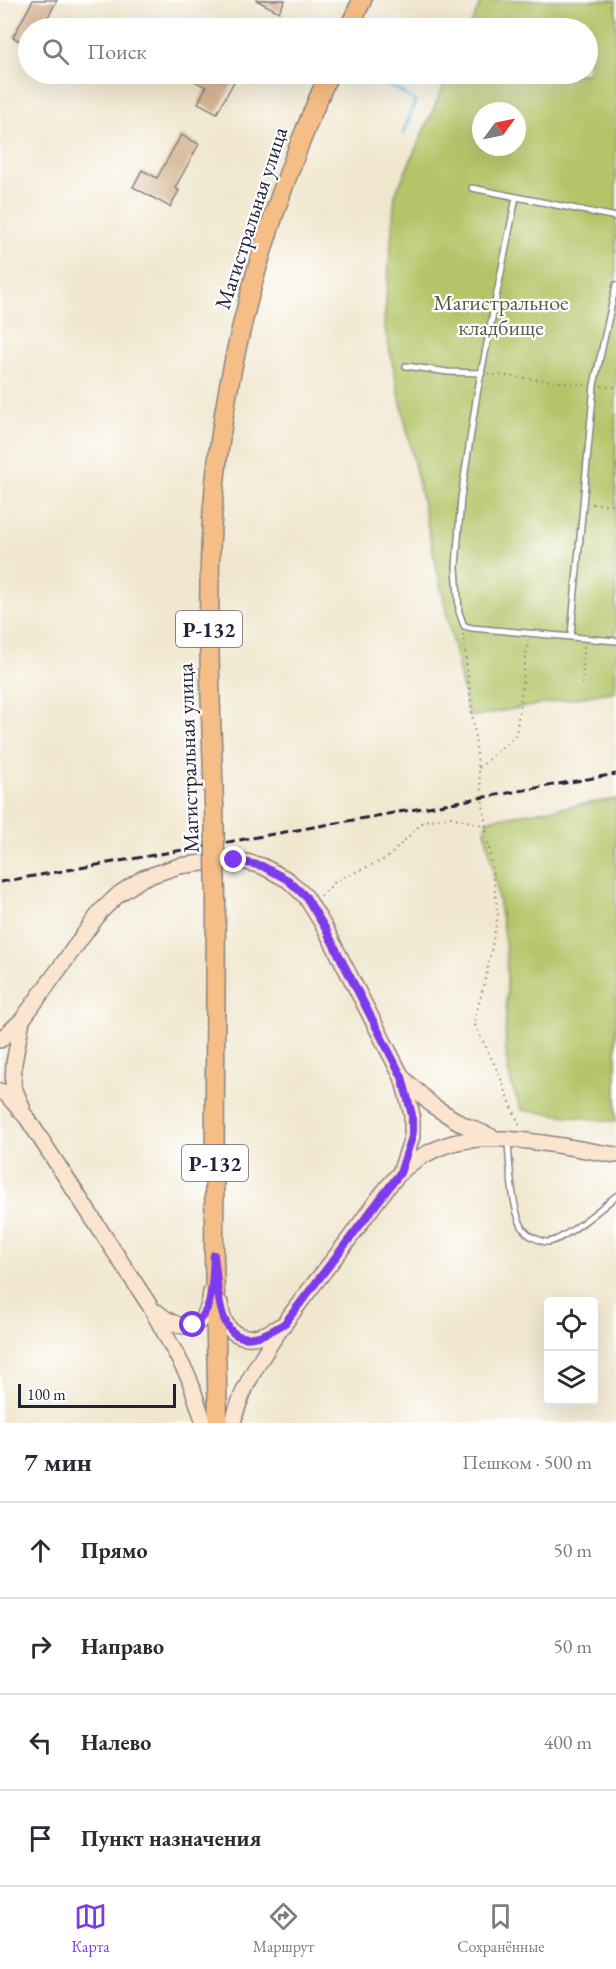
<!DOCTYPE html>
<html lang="ru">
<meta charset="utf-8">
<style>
body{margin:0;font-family:"EB Garamond",serif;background:#f2f2f3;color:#2b2b33}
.controls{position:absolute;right:18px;bottom:18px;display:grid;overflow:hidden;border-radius:6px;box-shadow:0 6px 24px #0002}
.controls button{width:54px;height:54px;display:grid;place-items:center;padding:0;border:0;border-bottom:2px solid #e1e1e2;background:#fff;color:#2b2b33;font:30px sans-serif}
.compass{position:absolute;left:472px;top:102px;width:54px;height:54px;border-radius:50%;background:#fff;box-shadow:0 6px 24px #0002;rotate:57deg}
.scale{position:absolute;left:18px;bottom:15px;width:158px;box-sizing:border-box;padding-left:6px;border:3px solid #22223b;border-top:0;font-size:16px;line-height:21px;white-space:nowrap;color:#22223b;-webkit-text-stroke:4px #fff;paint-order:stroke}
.stop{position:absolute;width:18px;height:18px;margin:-14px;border:4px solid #7c3aed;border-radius:50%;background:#fff}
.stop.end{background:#7c3aed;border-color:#fff;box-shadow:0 2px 6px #0008}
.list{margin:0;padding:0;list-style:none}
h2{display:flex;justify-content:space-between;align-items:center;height:78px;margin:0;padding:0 24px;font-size:26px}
h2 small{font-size:20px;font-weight:400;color:#7c7c81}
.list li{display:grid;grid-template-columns:39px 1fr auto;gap:18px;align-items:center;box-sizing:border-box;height:96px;padding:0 24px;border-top:2px solid #e1e1e2}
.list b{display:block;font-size:22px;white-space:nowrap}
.list em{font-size:20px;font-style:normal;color:#7c7c81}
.icon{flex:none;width:33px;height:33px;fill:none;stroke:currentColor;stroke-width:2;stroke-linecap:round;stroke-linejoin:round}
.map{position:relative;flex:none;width:616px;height:1423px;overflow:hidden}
.search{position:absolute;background:#fff;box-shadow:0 6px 24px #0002;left:18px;right:18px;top:18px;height:66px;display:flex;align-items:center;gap:15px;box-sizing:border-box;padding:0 21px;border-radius:33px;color:#7c7c81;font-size:22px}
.sheet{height:462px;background:#fff}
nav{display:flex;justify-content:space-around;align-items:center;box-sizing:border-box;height:84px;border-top:2px solid #e1e1e2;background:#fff;font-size:16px;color:#7c7c81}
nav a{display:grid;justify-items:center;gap:3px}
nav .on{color:#7c3aed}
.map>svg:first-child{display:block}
.green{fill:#b3c568;stroke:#6a7452;stroke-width:1.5;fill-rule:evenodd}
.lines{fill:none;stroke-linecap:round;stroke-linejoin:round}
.stream{stroke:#5bbdda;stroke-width:3}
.building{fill:#d5b391}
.service-casing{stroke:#898484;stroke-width:8}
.secondary-casing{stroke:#898484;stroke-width:18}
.trunk-casing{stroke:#898484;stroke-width:21}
.path{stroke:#898484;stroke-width:2;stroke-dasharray:1.5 4.5;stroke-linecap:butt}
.service{stroke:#fff;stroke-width:5}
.secondary{stroke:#fbe5cf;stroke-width:15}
.trunk{stroke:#f5be86;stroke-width:18}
.rail{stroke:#22223b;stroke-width:3;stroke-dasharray:9 4.5;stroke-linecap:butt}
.trunk-bridge-casing{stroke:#898484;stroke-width:21;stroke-linecap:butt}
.trunk-bridge{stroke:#f5be86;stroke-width:18}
.route{stroke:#7c3aed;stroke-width:8}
.labels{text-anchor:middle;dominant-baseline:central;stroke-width:4.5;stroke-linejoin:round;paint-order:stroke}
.shield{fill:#fff;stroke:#646476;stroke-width:1.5}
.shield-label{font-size:21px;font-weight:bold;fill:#22223b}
.street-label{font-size:22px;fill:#22223b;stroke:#fff}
.park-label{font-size:22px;fill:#555b4b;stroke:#fff}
</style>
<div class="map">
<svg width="616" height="1423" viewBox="0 0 616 1423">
<rect width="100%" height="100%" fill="#fff"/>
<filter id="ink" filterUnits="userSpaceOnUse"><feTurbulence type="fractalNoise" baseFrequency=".0167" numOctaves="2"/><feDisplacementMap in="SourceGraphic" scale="12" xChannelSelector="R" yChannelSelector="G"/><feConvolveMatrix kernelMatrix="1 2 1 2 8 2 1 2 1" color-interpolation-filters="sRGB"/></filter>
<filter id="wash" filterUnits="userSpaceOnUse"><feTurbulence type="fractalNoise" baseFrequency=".008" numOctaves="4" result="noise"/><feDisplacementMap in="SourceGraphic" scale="24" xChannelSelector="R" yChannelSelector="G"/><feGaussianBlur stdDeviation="1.35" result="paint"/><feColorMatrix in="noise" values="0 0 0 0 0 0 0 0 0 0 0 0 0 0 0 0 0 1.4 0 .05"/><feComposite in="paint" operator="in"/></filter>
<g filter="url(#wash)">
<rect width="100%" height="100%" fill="#f0e7ce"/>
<path class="green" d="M 482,0 L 616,0 L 616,691 L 469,717 L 384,324 L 395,195 L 449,74 L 588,74 L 588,28 L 469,28 ZM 481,111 L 517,111 L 517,147 L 481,147 Z
M 616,799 L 616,1122 L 522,1110 C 494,1056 511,1010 506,953 C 502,911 493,871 485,830 L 486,822 L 491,819 Z"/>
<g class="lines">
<path class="stream" d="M 361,74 L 398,90 L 415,101 L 403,135"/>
</g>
<g id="blocks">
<path class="building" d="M 33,0 L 57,0 L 47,19 L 65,28 L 28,28 L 28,46 L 13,37 Z
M 256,0 L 285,0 L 279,12 Z
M 181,74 L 238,74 L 217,113 L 198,103 L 206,87 Z
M 181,135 L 199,144 L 175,188 L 179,190 L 170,207 L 133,187 L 142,170 L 157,178 Z"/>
</g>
</g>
<g filter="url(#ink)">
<use href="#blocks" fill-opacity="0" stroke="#898484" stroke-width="1.5"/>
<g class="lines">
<g class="service-casing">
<path id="service" d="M 472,188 L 616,217
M 516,197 L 477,394 L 461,498 L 456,567 L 459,612 L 464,626 L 472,628 L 616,641
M 406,366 L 448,372 L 482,373
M 571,635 L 594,385 L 616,285
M 508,1141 C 509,1161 512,1218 526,1232 C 529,1236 542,1242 547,1242 C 561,1243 604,1206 616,1196"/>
</g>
<g class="secondary-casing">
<path id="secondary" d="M 0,1040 L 22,1020 L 101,911 L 119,894 L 143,878 L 179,866 L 234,859 L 262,866 L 288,880 L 306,897 L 325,928 L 402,1077 L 412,1115 L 412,1137 L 400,1173
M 403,1078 L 433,1106 L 462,1124 L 492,1137
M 0,1091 L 6,1094 L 27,1118 L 150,1306 L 189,1378 L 204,1423
M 22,1107 L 13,1085 L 14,1063 L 22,1020
M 220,1303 C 224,1341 252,1345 280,1326
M 157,1312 C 185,1336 207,1329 211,1292
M 233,1423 C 246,1363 309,1292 346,1243 C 363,1221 379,1195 399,1174 C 412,1160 435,1148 453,1143 C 499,1131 569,1148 616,1155"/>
</g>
<g class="trunk-casing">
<path id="trunk" d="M 349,28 L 362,0
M 214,804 C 211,709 206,614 212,519 C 222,363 266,215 329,74
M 216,902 L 214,1255 L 218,1423"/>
</g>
<path class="path" d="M 488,374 L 587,385
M 601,386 L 616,387
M 592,504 L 616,504
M 463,634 L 482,798 L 498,914 L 487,972 L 474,1023 L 499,1074 L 521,1129
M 582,684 L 584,646
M 479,768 L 516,735 L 528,641
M 321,896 L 336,881 L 387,858 L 424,821 L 451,817 L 486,826"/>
<use href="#service" class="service"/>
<use href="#secondary" class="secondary"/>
<use href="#trunk" class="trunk"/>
<path class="rail" d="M 0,882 L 616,774"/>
<g class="trunk-bridge-casing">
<path id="trunk-bridge" d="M 214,804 L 216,902"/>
</g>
<use href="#trunk-bridge" class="trunk-bridge"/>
</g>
</g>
<g class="lines" filter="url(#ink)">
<path class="route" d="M 193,1325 C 215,1312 212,1278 214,1255 C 220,1303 217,1367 285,1323 L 400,1173 L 412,1137 L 412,1115 L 402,1077 L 325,928 L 306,897 L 288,880 L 262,866 L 234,860"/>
</g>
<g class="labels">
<g class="shield">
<rect x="176" y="611" width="66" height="36" rx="4.5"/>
<rect x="182" y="1145" width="66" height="36" rx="4.5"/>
</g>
<g class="shield-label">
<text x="209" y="629">Р-132</text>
<text x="215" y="1163">Р-132</text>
</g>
<g class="street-label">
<text transform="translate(251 218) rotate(-72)">Магистральная улица</text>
<text transform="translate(188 758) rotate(-92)">Магистральная улица</text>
</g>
<g class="park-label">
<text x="501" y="302">Магистральное<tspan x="501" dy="25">кладбище</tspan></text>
</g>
</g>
</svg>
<div class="controls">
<button><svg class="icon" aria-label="locate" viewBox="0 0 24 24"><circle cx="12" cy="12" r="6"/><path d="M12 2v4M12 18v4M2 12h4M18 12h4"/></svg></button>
<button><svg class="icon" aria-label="layers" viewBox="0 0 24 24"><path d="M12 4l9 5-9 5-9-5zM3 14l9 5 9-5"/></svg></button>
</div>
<svg class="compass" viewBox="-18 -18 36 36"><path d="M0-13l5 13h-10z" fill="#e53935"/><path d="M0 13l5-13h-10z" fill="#7c7c81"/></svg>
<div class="scale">100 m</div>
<div class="stop" style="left:193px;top:1325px"></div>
<div class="stop end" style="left:234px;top:860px"></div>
<div class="search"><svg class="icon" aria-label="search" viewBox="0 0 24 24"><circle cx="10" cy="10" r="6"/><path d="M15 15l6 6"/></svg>Поиск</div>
</div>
<section class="sheet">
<h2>7 мин<small>Пешком · 500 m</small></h2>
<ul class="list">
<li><svg class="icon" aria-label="ahead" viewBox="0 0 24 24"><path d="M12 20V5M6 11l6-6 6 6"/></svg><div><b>Прямо</b></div><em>50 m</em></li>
<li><svg class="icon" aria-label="right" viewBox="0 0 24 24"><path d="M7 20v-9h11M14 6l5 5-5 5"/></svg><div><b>Направо</b></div><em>50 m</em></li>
<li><svg class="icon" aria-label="left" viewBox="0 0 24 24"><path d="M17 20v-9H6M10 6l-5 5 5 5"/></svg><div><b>Налево</b></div><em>400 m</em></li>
<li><svg class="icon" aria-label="arrive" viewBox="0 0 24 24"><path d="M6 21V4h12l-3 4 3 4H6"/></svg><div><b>Пункт назначения</b></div></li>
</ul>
</section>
<nav>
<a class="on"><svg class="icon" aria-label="map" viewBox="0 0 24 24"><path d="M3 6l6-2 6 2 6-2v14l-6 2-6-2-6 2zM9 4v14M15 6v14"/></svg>Карта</a>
<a><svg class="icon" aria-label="directions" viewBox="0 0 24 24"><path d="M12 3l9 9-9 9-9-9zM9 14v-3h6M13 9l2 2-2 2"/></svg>Маршрут</a>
<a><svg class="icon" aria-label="saved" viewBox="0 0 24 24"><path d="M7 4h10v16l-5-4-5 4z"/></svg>Сохранённые</a>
</nav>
